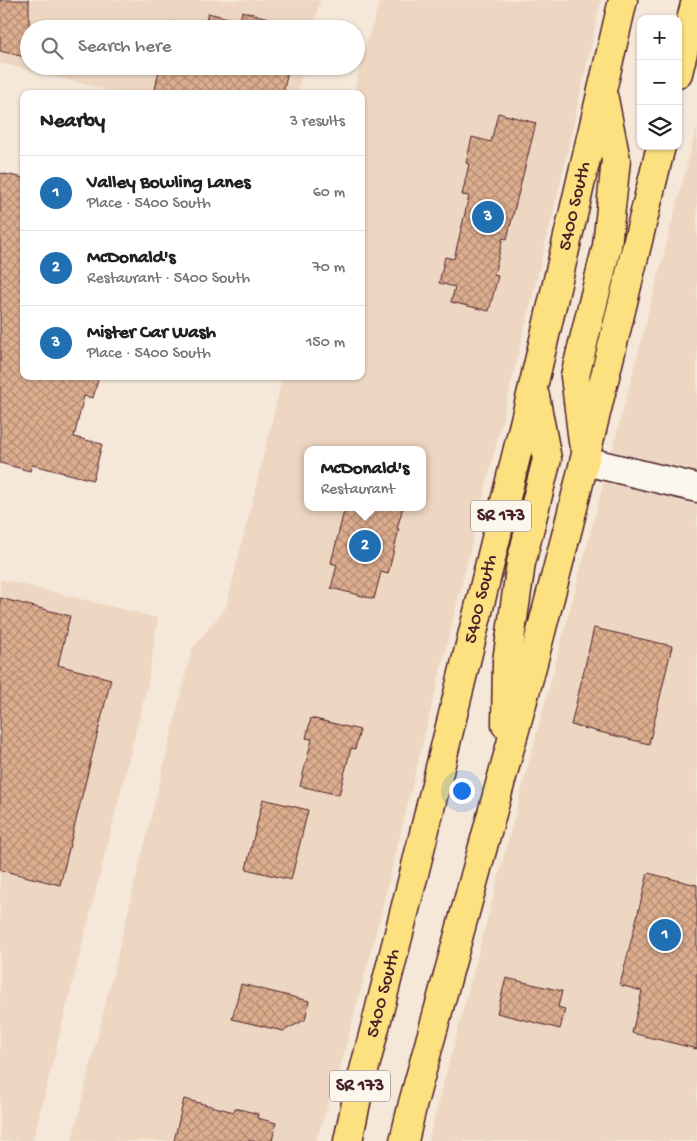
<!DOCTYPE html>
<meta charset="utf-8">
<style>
body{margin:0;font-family:"Gochi Hand",sans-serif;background:#f6f6f6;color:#202124}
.controls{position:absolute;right:15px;top:15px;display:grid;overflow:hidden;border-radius:10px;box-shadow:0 1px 4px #0004}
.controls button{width:45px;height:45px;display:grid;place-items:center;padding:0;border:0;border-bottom:1px solid #e0e0e0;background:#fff;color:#202124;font:25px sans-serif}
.you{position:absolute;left:461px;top:790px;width:18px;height:18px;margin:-12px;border:4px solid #fff;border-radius:50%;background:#1a73e8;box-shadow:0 0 0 8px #1a73e833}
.badge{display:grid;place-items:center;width:32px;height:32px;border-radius:50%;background:#1f6fb2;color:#fff;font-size:16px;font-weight:700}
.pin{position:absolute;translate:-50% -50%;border:2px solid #fff;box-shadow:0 1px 5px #0006}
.popup{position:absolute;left:304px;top:446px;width:122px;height:65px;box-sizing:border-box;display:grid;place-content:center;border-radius:10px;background:#fff;filter:drop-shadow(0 1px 4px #0005);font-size:16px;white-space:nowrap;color:#757577}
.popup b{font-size:19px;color:#202124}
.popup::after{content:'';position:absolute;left:50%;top:100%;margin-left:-10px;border:10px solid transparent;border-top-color:#fff}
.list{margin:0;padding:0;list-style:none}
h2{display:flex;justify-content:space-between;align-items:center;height:65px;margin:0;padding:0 20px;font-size:21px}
h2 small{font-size:16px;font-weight:400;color:#757577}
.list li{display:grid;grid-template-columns:32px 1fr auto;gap:15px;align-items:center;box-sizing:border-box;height:75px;padding:0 20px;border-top:1px solid #e0e0e0}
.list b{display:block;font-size:19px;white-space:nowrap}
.list p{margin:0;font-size:16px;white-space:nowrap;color:#757577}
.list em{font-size:16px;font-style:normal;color:#757577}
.icon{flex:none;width:28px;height:28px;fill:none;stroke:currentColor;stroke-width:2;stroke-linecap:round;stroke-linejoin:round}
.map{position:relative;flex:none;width:697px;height:1141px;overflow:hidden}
.search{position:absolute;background:#fff;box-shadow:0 1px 4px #0004;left:20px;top:20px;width:345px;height:55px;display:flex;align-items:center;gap:12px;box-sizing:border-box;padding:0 18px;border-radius:28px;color:#757577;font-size:19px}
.panel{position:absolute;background:#fff;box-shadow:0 1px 4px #0004;left:20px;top:90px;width:345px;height:290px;border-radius:10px}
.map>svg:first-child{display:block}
.built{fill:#eed7c2;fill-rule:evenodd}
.building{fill:url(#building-cross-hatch);stroke:#4a1f2b}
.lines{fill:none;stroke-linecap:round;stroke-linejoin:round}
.street-casing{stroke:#4a1f2b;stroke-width:31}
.primary-casing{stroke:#4a1f2b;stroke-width:31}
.highway-casing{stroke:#4a1f2b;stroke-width:31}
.street{stroke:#fbf7ec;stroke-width:28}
.primary{stroke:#fde080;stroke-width:28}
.highway{stroke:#fde080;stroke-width:28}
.labels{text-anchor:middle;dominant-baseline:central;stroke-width:4;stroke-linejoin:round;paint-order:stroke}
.shield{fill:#fbf7ec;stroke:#7f6065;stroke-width:1}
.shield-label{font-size:18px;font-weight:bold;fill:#4a1f2b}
.street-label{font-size:19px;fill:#4a1f2b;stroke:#fbf7ec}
</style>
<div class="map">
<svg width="697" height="1141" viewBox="0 0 697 1141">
<defs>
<pattern id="building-cross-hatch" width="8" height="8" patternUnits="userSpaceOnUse" patternTransform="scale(1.25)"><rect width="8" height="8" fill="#ddae8e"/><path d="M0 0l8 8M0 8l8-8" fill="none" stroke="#b58d74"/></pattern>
</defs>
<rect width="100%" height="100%" fill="#f5e8d9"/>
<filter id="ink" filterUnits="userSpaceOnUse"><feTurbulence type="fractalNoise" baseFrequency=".02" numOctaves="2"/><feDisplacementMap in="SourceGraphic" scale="10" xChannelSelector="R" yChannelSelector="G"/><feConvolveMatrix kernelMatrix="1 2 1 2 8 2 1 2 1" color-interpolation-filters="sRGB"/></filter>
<g filter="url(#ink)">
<path class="built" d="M 0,0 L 320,0 L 313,29 L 29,29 L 29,66 L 304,66 L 297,94 L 123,94 L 0,63 Z
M 380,0 L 601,0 L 560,185 L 379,921 L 340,1069 L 316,1141 L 72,1141 L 192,649 L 226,607 L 283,376 L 361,376 L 361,94 L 353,94 L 361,62 ZM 308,450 L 422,450 L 422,507 L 308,507 Z
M 697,126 L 697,1141 L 428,1141 L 628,391 Z
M 0,579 L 158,618 L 148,683 L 33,1141 L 0,1141 Z"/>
<path class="building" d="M 0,0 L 29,0 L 29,58 L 0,51 Z
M 242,11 L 268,18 L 265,27 L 271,29 L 204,29 L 208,13 L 240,21 Z
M 172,22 L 200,29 L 170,29 Z
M 160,66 L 289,66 L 283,94 L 154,94 Z
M 498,113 L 536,123 L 507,239 L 503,238 L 494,275 L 498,276 L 489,311 L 451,302 L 455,287 L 439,283 L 445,257 L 454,259 L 469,196 L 462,195 L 469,164 L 466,163 L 472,137 L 491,142 Z
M 0,173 L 24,178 L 24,376 L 99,376 L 93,398 L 84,396 L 74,437 L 102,444 L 93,480 L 32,465 L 30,471 L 0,463 Z
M 345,507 L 403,507 L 397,529 L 399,529 L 388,574 L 381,572 L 374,599 L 331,588 L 337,565 L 331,563 Z
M 0,598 L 70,616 L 58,665 L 111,679 L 60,885 L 0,870 Z
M 594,628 L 672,646 L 649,744 L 571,725 Z
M 311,718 L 360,730 L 355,749 L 351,748 L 339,795 L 300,786 L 312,739 L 306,738 Z
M 263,799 L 308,810 L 291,880 L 246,869 Z
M 648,873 L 697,885 L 697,1049 L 632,1033 L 642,991 L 620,985 Z
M 506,978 L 562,991 L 558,1007 L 565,1009 L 560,1029 L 497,1013 Z
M 241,984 L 309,1001 L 305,1020 L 283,1031 L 232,1019 Z
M 184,1099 L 234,1112 L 235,1108 L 258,1114 L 257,1118 L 276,1123 L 272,1141 L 174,1141 Z"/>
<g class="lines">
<g class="street-casing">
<path id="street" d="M 585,461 L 697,488"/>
</g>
<g class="primary-casing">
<g id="primary">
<path d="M 678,73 L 696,0"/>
<path d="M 583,442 L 575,376 L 607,246 L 616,160 L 604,99"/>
<path d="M 506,725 L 507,661 L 521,563 L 547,459 L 535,396"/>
<path id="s1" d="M 348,1141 L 357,1098 L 414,874 L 533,387 L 623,0"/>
<path d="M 404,1141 L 413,1103 L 529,678 L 569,524 L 661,146"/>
</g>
</g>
<g class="highway-casing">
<path id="highway" d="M 687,38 L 697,24"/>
</g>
<use href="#street" class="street"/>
<use href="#primary" class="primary"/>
<use href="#highway" class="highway"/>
</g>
</g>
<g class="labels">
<g class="shield">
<rect x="471" y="500.5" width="60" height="31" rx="4"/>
<rect x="330" y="1070.5" width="60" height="31" rx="4"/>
</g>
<g class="shield-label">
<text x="501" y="516">SR 173</text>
<text x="360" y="1086">SR 173</text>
</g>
<g class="street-label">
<text stroke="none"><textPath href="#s1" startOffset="962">5400 South</textPath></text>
<text stroke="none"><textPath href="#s1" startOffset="558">5400 South</textPath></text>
<text stroke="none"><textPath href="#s1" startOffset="152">5400 South</textPath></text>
</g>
</g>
</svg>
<div class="controls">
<button>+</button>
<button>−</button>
<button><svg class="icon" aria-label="layers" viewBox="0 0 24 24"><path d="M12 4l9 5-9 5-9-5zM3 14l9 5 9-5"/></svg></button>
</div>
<div class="you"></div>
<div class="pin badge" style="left:665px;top:935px">1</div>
<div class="pin badge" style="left:365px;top:546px">2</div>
<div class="popup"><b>McDonald's</b>Restaurant</div>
<div class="pin badge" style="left:488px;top:217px">3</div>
<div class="search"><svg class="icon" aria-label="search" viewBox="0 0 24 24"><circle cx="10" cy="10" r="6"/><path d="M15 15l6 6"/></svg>Search here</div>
<section class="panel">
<h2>Nearby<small>3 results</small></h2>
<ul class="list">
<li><span class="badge">1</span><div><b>Valley Bowling Lanes</b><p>Place · 5400 South</p></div><em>60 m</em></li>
<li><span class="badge">2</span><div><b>McDonald's</b><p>Restaurant · 5400 South</p></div><em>70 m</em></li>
<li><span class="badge">3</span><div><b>Mister Car Wash</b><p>Place · 5400 South</p></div><em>150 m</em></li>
</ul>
</section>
</div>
